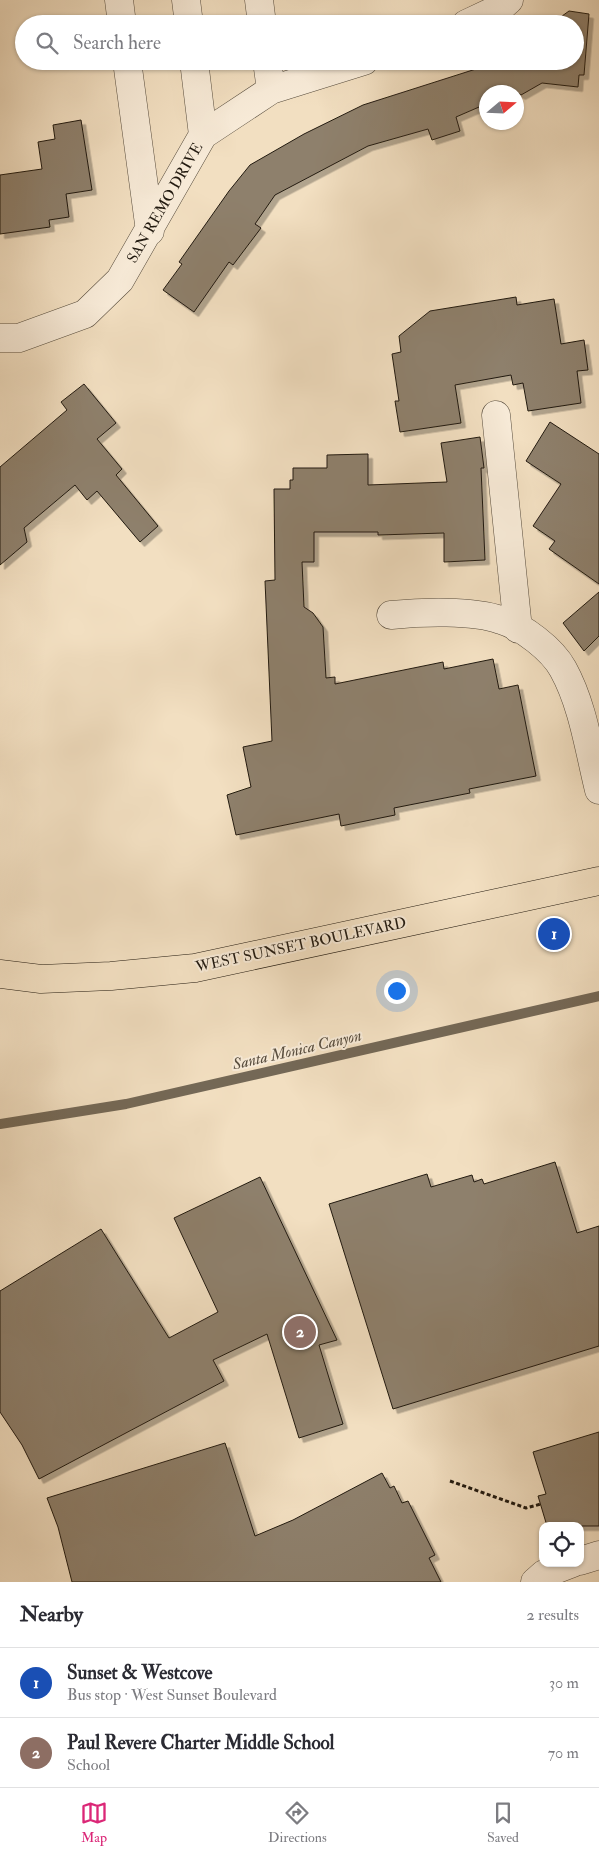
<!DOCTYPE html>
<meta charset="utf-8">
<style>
body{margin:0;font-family:"IM FELL Double Pica",serif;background:#f7f7f7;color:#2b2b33}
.controls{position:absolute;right:15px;bottom:15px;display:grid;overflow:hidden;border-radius:10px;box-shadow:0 1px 4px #0004}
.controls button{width:45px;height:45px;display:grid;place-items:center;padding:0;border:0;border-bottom:1px solid #e1e1e2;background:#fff;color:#2b2b33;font:25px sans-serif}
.compass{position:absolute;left:479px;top:85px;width:45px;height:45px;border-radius:50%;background:#fff;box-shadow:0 1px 4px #0004;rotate:71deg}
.you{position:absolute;left:396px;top:990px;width:18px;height:18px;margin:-12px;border:4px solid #fff;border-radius:50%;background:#1a73e8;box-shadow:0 0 0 8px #1a73e833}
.badge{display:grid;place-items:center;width:32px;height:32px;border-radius:50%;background:#db2777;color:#fff;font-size:16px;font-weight:700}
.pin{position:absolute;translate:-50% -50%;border:2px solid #fff;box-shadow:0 1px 5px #0006}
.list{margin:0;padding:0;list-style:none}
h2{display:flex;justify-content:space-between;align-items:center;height:65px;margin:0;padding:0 20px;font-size:21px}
h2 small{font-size:16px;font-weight:400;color:#7c7c81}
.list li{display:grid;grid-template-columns:32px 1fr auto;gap:15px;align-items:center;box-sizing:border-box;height:70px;padding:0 20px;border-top:1px solid #e1e1e2}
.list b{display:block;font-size:19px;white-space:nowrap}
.list p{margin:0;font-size:16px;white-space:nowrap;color:#7c7c81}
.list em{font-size:16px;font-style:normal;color:#7c7c81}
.icon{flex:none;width:28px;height:28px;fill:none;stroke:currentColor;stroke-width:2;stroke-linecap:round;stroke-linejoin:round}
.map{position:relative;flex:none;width:599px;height:1582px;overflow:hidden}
.search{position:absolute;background:#fff;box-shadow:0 1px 4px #0004;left:15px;right:15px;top:15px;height:55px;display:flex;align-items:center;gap:12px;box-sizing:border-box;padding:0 18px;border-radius:28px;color:#7c7c81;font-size:19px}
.sheet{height:205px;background:#fff}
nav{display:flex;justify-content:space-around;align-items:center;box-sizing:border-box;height:70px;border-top:1px solid #e1e1e2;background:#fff;font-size:14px;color:#7c7c81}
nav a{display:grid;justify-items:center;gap:2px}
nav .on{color:#db2777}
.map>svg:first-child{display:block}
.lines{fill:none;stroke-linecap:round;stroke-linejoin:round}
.stream{stroke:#746856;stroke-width:10}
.building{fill:#8e806c;stroke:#221a10;filter:url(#shadow)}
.minor-casing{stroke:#564b3c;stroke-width:29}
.major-casing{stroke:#221a10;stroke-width:29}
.path{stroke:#221a10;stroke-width:3;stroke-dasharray:4 2.5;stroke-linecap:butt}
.minor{stroke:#f7ead7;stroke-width:28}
.major{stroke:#f2dfc1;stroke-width:28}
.labels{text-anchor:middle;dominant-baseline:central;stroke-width:4;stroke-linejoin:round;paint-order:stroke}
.street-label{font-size:15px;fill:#221a10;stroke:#f7ead7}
.water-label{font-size:16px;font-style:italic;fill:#594e3f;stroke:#f7ead7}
</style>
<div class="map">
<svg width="599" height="1582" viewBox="0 0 599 1582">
<defs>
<filter id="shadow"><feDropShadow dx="4.5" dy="4.5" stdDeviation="0" flood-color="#0004"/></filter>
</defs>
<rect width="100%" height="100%" fill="#f2dfc1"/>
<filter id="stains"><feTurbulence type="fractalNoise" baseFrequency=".004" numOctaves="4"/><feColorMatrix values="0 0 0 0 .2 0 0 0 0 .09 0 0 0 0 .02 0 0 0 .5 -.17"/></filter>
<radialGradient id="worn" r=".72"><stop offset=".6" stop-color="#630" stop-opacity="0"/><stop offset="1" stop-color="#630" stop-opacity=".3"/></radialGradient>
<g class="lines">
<path class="stream" d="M 0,1124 L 126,1104 L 599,996"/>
</g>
<path class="building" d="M 569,11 L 589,14 L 584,75 L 579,75 L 578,87 L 542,83 L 521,95 L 516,92 L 486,92 L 486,104 L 456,117 L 460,131 L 432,140 L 428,129 L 368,146 L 275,195 L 255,224 L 261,228 L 233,265 L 229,262 L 194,312 L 163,290 L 182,264 L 179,262 L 229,191 L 250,165 L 304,134 L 363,105 L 501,61 L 575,61 L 575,24 L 551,24 Z
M 81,120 L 92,190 L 66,194 L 69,217 L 49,220 L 50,227 L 0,234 L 0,175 L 42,169 L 38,142 L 55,139 L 53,125 Z
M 516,297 L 517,305 L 554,299 L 561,344 L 584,340 L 588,370 L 577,371 L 581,403 L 528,411 L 523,383 L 513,385 L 511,375 L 455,385 L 461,423 L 400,432 L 395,401 L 399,401 L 392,354 L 401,352 L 399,336 L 430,311 Z
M 84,384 L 116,423 L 97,439 L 122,469 L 116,475 L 158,526 L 140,542 L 97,491 L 87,500 L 75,485 L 24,528 L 27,542 L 0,565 L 0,467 L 67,410 L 61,402 Z
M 550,422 L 599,454 L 599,584 L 549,549 L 555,541 L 533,526 L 561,484 L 526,461 Z
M 480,437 L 484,468 L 481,468 L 485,560 L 444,562 L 444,533 L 378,535 L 378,532 L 314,532 L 314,562 L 302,562 L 304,607 L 313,613 L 323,627 L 326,678 L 335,677 L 335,684 L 443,662 L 444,669 L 493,659 L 499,689 L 518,685 L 536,776 L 469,789 L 470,793 L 394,808 L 395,815 L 341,826 L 339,814 L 236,835 L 227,795 L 251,787 L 243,747 L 272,741 L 265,581 L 275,580 L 274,489 L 290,489 L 290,480 L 293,480 L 293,468 L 327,468 L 327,455 L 368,454 L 368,485 L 447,482 L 441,443 Z
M 599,592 L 599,636 L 584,651 L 563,623 Z
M 555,1162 L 577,1233 L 599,1226 L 599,1346 L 393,1409 L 329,1204 L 427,1174 L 431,1187 L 472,1175 L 474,1182 L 482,1179 L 484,1184 Z
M 260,1177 L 337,1340 L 319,1345 L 343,1424 L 299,1438 L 267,1334 L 213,1360 L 224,1381 L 39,1479 L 22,1445 L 0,1412 L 0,1291 L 101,1229 L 169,1338 L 218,1312 L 174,1218 Z
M 599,1432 L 599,1526 L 547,1526 L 538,1496 L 546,1494 L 533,1452 Z
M 225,1443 L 255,1536 L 293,1520 L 382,1473 L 390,1488 L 394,1486 L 402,1503 L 408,1501 L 435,1555 L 429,1558 L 441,1582 L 72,1582 L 58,1527 L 47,1498 Z"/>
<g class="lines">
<g class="minor-casing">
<path id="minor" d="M 119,0 L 122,24
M 186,0 L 189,24
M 259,0 L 262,24
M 466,24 L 500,8 L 509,0
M 127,61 L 150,231
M 194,61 L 203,135
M 267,61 L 271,90
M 0,338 L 19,338 L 85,314 L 120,280 L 203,135 L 271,90 L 364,61
M 496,415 L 518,629
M 391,615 C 421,612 473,610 501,620 C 523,627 552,649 563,669 C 583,705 589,750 599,790
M 580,1561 L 599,1555
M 535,1582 L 544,1574 L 573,1563"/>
</g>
<g class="major-casing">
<path id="major" d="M 0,974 L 41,979 L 111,976 L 195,968 L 599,881"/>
</g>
<path class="path" d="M 450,1481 L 526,1508 L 541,1504"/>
<use href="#minor" class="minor"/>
<use href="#major" class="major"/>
</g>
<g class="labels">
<g class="street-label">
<text transform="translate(165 203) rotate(-60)">SAN REMO DRIVE</text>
<text transform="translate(301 945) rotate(-12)">WEST SUNSET BOULEVARD</text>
</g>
<g class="water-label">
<text transform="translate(297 1050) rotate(-13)">Santa Monica Canyon</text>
</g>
</g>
<rect width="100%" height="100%" filter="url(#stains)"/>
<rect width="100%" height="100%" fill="url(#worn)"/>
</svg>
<div class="controls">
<button><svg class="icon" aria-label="locate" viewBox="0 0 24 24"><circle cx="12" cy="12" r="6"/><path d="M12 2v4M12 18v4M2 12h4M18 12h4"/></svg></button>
</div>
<svg class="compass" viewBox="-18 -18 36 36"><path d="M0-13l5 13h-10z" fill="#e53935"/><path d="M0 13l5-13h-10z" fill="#7c7c81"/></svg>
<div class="you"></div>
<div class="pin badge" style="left:554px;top:934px;background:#1a4fb4">1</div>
<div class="pin badge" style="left:300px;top:1332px;background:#8d6e63">2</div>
<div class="search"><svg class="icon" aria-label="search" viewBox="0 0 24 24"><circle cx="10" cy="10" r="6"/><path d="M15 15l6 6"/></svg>Search here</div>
</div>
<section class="sheet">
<h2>Nearby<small>2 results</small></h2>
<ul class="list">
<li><span class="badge" style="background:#1a4fb4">1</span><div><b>Sunset &amp; Westcove</b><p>Bus stop · West Sunset Boulevard</p></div><em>30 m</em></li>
<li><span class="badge" style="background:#8d6e63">2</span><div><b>Paul Revere Charter Middle School</b><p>School</p></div><em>70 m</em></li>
</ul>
</section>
<nav>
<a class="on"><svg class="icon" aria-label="map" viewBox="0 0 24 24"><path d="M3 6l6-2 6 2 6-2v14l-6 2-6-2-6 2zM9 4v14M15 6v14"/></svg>Map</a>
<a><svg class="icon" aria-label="directions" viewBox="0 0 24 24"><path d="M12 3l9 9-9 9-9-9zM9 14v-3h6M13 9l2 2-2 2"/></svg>Directions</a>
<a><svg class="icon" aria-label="saved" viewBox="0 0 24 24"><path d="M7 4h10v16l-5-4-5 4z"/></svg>Saved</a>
</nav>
